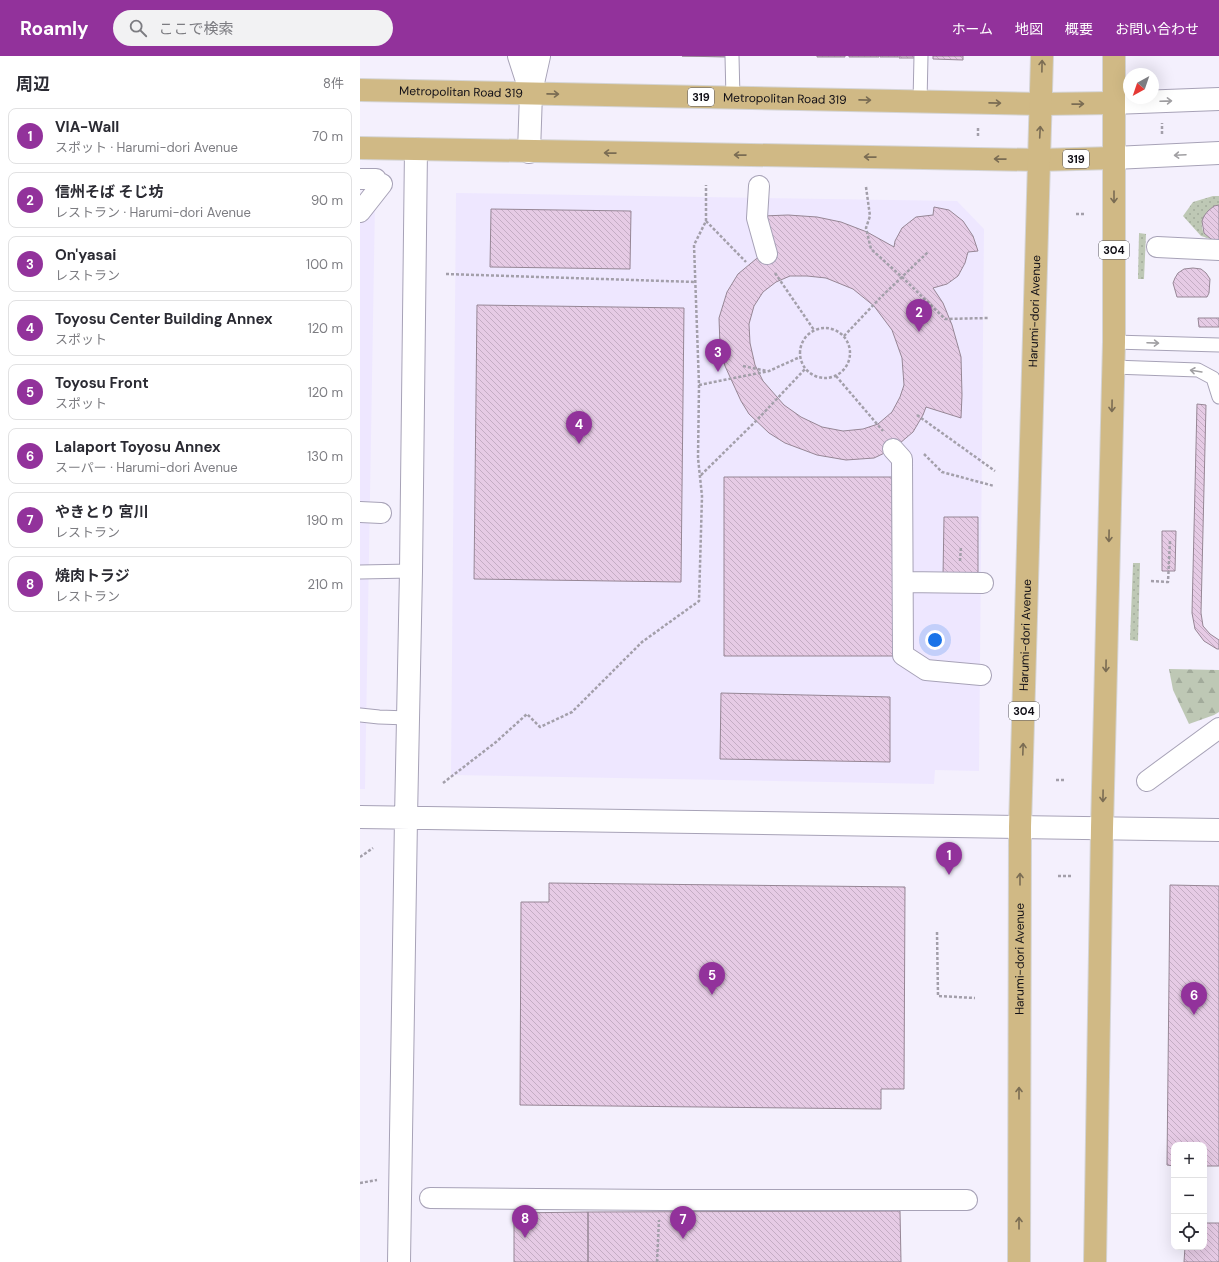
<!DOCTYPE html>
<html lang="ja">
<meta charset="utf-8">
<style>
body{margin:0;font-family:"DM Sans","Noto Sans JP",sans-serif;background:#f2f2f3;color:#2b2b33}
.controls{position:absolute;right:12px;bottom:12px;display:grid;overflow:hidden;border-radius:8px;box-shadow:0 4px 16px #0002}
.controls button{width:36px;height:36px;display:grid;place-items:center;padding:0;border:0;border-bottom:1px solid #e1e1e2;background:#fff;color:#2b2b33;font:20px sans-serif}
.compass{position:absolute;left:763px;top:12px;width:36px;height:36px;border-radius:50%;background:#fff;box-shadow:0 4px 16px #0002;rotate:220deg}
.you{position:absolute;left:575px;top:584px;width:14px;height:14px;margin:-10px;border:3px solid #fff;border-radius:50%;background:#1a73e8;box-shadow:0 0 0 6px #1a73e833}
.badge{display:grid;place-items:center;width:26px;height:26px;border-radius:50%;background:#92329b;color:#fff;font-size:13px;font-weight:700}
.pin{position:absolute;translate:-50% -33px;filter:drop-shadow(0 1px 2px #0008)}
.pin::after{content:'';position:absolute;top:21px;width:14px;height:12px;background:inherit;clip-path:polygon(0 0,100% 0,50% 100%)}
.list{margin:0;padding:0;list-style:none}
h2{display:flex;justify-content:space-between;align-items:center;height:52px;margin:0;padding:0 16px;font-size:17px}
h2 small{font-size:13px;font-weight:400;color:#7c7c81}
.list li{display:grid;grid-template-columns:26px 1fr auto;gap:12px;align-items:center;box-sizing:border-box;height:56px;margin:0 8px 8px;padding:0 8px;border:1px solid #e1e1e2;border-radius:8px}
.list b{display:block;font-size:15px;white-space:nowrap}
.list p{margin:0;font-size:13px;white-space:nowrap;color:#7c7c81}
.list em{font-size:13px;font-style:normal;color:#7c7c81}
.icon{flex:none;width:22px;height:22px;fill:none;stroke:currentColor;stroke-width:2;stroke-linecap:round;stroke-linejoin:round}
.map{position:relative;flex:none;width:859px;height:1206px;overflow:hidden}
header{display:flex;align-items:center;gap:24px;box-sizing:border-box;height:56px;padding:0 20px;background:#92329b;color:#fff}
header strong{font-size:19px}
nav{display:flex;gap:22px;margin-inline-start:auto;font-size:14px}
.search{width:280px;height:36px;background:#f2f2f3;display:flex;align-items:center;gap:10px;box-sizing:border-box;padding:0 14px;border-radius:22px;color:#7c7c81;font-size:15px}
main{display:flex}
aside{flex:1;background:#fff}
.map>svg:first-child{display:block}
.built{fill:#eee7ff}
.grass{fill:url(#grass-dots)}
.forest{fill:url(#forest-firs)}
.building{fill:url(#building-back-hatch);stroke:#968695;fill-rule:evenodd}
.lines{fill:none;stroke-linecap:round;stroke-linejoin:round}
.service-casing{stroke:#a7a2b7;stroke-width:15}
.pedestrian-casing{stroke:#a7a2b7;stroke-width:22}
.minor-casing{stroke:#a7a2b7;stroke-width:24}
.tertiary-casing{stroke:#a7a2b7;stroke-width:24}
.secondary-casing{stroke:#a7a2b7;stroke-width:24}
.primary-casing{stroke:#d4d4d5;stroke-width:24}
.path{stroke:#a39faa;stroke-width:2.5;stroke-dasharray:3 2;stroke-linecap:butt}
.service{stroke:#fff;stroke-width:13}
.pedestrian{stroke:#fff;stroke-width:20}
.minor{stroke:#fff;stroke-width:22}
.tertiary{stroke:#fff;stroke-width:22}
.secondary{stroke:#fff;stroke-width:22}
.primary{stroke:#d0b985;stroke-width:22}
.oneway{stroke:#7a6c53}
.oneway2{stroke:#a09fa2}
.labels{text-anchor:middle;dominant-baseline:central;stroke-width:3.5;stroke-linejoin:round;paint-order:stroke}
.shield{fill:#fff;stroke:#58575c;stroke-width:1}
.shield-label{font-size:11px;font-weight:bold;fill:#110f16}
.street-label{font-size:12px;fill:#110f16;stroke:#fff}
</style>
<header>
<strong>Roamly</strong>
<div class="search"><svg class="icon" aria-label="search" viewBox="0 0 24 24"><circle cx="10" cy="10" r="6"/><path d="M15 15l6 6"/></svg>ここで検索</div>
<nav><a>ホーム</a><a>地図</a><a>概要</a><a>お問い合わせ</a></nav>
</header>
<main>
<aside>
<h2>周辺<small>8件</small></h2>
<ul class="list">
<li><span class="badge">1</span><div><b>VIA-Wall</b><p>スポット · Harumi-dori Avenue</p></div><em>70 m</em></li>
<li><span class="badge">2</span><div><b>信州そば そじ坊</b><p>レストラン · Harumi-dori Avenue</p></div><em>90 m</em></li>
<li><span class="badge">3</span><div><b>On'yasai</b><p>レストラン</p></div><em>100 m</em></li>
<li><span class="badge">4</span><div><b>Toyosu Center Building Annex</b><p>スポット</p></div><em>120 m</em></li>
<li><span class="badge">5</span><div><b>Toyosu Front</b><p>スポット</p></div><em>120 m</em></li>
<li><span class="badge">6</span><div><b>Lalaport Toyosu Annex</b><p>スーパー · Harumi-dori Avenue</p></div><em>130 m</em></li>
<li><span class="badge">7</span><div><b>やきとり 宮川</b><p>レストラン</p></div><em>190 m</em></li>
<li><span class="badge">8</span><div><b>焼肉トラジ</b><p>レストラン</p></div><em>210 m</em></li>
</ul>
</aside>
<div class="map">
<svg width="859" height="1206" viewBox="0 0 859 1206">
<defs>
<pattern id="grass-dots" width="8" height="8" patternUnits="userSpaceOnUse"><rect width="8" height="8" fill="#bec8b5"/><path d="M2 2h.1M6 6h.1" fill="none" stroke="#a2ab9b" stroke-width="1.8" stroke-linecap="round"/></pattern>
<pattern id="forest-firs" width="22" height="20" patternUnits="userSpaceOnUse"><rect width="22" height="20" fill="#bec8b5"/><path d="M5 1l3.5 6h-7zM16 11l3.5 6h-7z" fill="#a2ab9b"/></pattern>
<pattern id="building-back-hatch" width="6" height="6" patternUnits="userSpaceOnUse"><rect width="6" height="6" fill="#e6cbe5"/><path d="M-1 5l2 2M0 0l6 6M5-1l2 2" fill="none" stroke="#c4adc4"/></pattern>
</defs>
<rect width="100%" height="100%" fill="#f4f0fd"/>
<path class="built" d="M 96,137 L 597,145 L 624,173 L 619,715 L 575,714 L 574,728 L 91,719 Z
M 0,147 L 15,147 L 5,733 L 0,733 Z"/>
<path class="grass" d="M 853,140 L 859,140 L 859,149 C 848,152 837,164 844,177 C 846,179 849,181 851,183 L 841,180 L 823,160 L 833,146 Z
M 779,177 L 786,178 L 784,223 L 778,223 Z
M 773,507 L 780,507 L 778,585 L 770,584 Z"/>
<path class="forest" d="M 809,613 L 859,614 L 859,656 L 854,659 L 829,668 L 813,634 Z"/>
<path class="building" d="M 322,0 L 366,0 L 366,1 Z
M 457,0 L 485,0 L 485,1 L 457,1 Z
M 489,0 L 519,0 L 519,1 L 489,1 Z
M 520,0 L 538,0 L 538,1 L 520,1 Z
M 539,0 L 556,0 L 556,2 L 539,2 Z
M 573,0 L 603,0 L 603,4 L 573,3 Z
M 859,149 L 859,186 L 851,183 L 844,177 L 842,165 L 844,160 L 848,155 L 854,150 Z
M 574,151 L 589,154 L 603,165 L 613,180 L 618,195 L 608,196 L 605,207 L 598,220 L 587,228 L 573,232 L 583,247 L 592,269 L 601,301 L 602,339 L 601,362 L 566,351 L 563,359 L 553,376 L 533,393 L 514,402 L 486,404 L 457,399 L 425,387 L 409,377 L 389,358 L 381,345 L 365,310 L 360,289 L 359,262 L 367,236 L 378,218 L 396,203 L 407,198 L 403,160 L 428,159 L 457,161 L 481,166 L 507,176 L 534,191 L 535,185 L 542,172 L 556,161 L 573,159 ZM 430,220 L 447,220 L 466,222 L 493,233 L 514,250 L 532,274 L 542,302 L 544,329 L 540,341 L 532,356 L 518,368 L 503,373 L 483,375 L 462,371 L 441,361 L 424,349 L 403,325 L 395,309 L 390,287 L 389,268 L 394,250 L 403,236 L 416,226 Z
M 131,153 L 271,155 L 270,213 L 130,211 Z
M 833,212 L 841,213 L 846,217 L 850,223 L 849,237 L 847,241 L 817,241 L 813,227 L 815,222 L 818,217 L 824,213 Z
M 117,249 L 324,252 L 321,526 L 114,523 Z
M 838,262 L 859,262 L 859,271 L 839,271 Z
M 837,348 L 846,349 L 841,557 L 843,570 L 850,578 L 859,584 L 859,593 L 857,593 L 844,585 L 835,573 L 832,557 Z
M 364,421 L 532,421 L 533,600 L 364,600 Z
M 584,461 L 618,461 L 618,521 L 583,520 Z
M 802,475 L 816,475 L 815,515 L 802,515 Z
M 361,637 L 530,641 L 530,706 L 360,703 Z
M 189,827 L 545,831 L 544,1033 L 521,1033 L 521,1053 L 160,1049 L 161,846 L 189,846 Z
M 810,829 L 859,830 L 859,1110 L 844,1110 L 844,1089 L 814,1089 L 814,1110 L 807,1109 Z
M 540,1155 L 541,1206 L 228,1206 L 228,1156 Z
M 228,1156 L 228,1206 L 154,1206 L 154,1157 Z
M 844,1167 L 859,1167 L 859,1206 L 824,1206 L 825,1191 L 844,1191 Z"/>
<g class="lines">
<g class="service-casing">
<path id="service" d="M 372,0 L 373,42
M 560,46 L 561,0
M 754,286 L 859,289
M 753,311 L 838,314 L 853,322 L 859,341
M 0,516 L 51,515
M 0,659 L 19,661 L 48,662"/>
</g>
<g class="pedestrian-casing">
<path id="pedestrian" d="M 0,123 L 16,123
M 399,130 L 397,162 L 407,198
M 0,156 L 22,128
M 797,191 L 859,194
M 533,393 L 542,403 L 543,599 L 566,614 L 621,619
M 0,456 L 21,457
M 543,526 L 623,527
M 787,725 L 859,672
M 70,1142 L 300,1144 L 607,1144"/>
</g>
<g class="minor-casing">
<path id="minor" d="M 159,0 L 171,37
M 171,36 L 179,0"/>
</g>
<g class="tertiary-casing">
<path id="tertiary" d="M 169,96 L 171,37
M 0,761 L 859,774
M 39,1206 L 46,762 L 51,515 L 56,93"/>
</g>
<g class="secondary-casing">
<path id="secondary" d="M 753,47 L 859,43
M 754,102 L 859,97"/>
</g>
<g class="primary-casing">
<g id="primary">
<path id="s1" d="M 0,34 L 682,48 L 753,47"/>
<path d="M 0,92 L 679,104 L 754,102"/>
<path id="s2" d="M 659,1206 L 660,771 L 682,0"/>
<path d="M 735,1206 L 742,772 L 754,286 L 754,0"/>
</g>
</g>
<path class="path" d="M 802,78 L 802,67
M 618,80 L 618,72
M 506,131 L 510,160 L 506,172 L 511,193 L 542,221 L 585,263 L 628,262
M 716,158 L 725,158
M 346,165 L 386,206
M 415,217 L 454,274
M 86,218 L 336,226
M440 297a25 25 0 1 1 50 0a25 25 0 1 1-50 0Z
M 484,280 L 521,241 L 568,196
M 383,310 L 407,315
M 476,320 L 523,375
M 339,329 L 409,315 L 440,301
M 557,359 L 635,415
M 564,398 L 582,416 L 634,430
M 341,419 L 396,365 L 445,313
M 600,505 L 601,490
M 791,525 L 808,526 L 810,485
M 696,724 L 706,724
M 83,727 L 136,686 L 167,658 L 180,671 L 212,656 L 282,586 L 339,545 L 342,440 L 338,402 L 339,329 L 334,189 L 346,165 L 346,129
M 0,801 L 13,792
M 698,820 L 713,820
M 577,876 L 578,940 L 615,942
M 0,1127 L 17,1124
M 297,1206 L 299,1164"/>
<use href="#service" class="service"/>
<use href="#pedestrian" class="pedestrian"/>
<use href="#minor" class="minor"/>
<use href="#tertiary" class="tertiary"/>
<use href="#secondary" class="secondary"/>
<use href="#primary" class="primary"/>
</g>
<defs><path id="oneway-shaft" d="M-6 0H5M1.5-3L5.5 0L1.5 3" fill="none" stroke-width="1.6" stroke-linecap="round" stroke-linejoin="round"/></defs>
<g class="oneway">
<use href="#oneway-shaft" transform="translate(682 10) rotate(-89)"/>
<use href="#oneway-shaft" transform="translate(193 38) rotate(1)"/>
<use href="#oneway-shaft" transform="translate(505 44) rotate(1)"/>
<use href="#oneway-shaft" transform="translate(635 47) rotate(1)"/>
<use href="#oneway-shaft" transform="translate(718 48) rotate(-1)"/>
<use href="#oneway-shaft" transform="translate(680 76) rotate(-87)"/>
<use href="#oneway-shaft" transform="translate(250 97) rotate(-179)"/>
<use href="#oneway-shaft" transform="translate(380 99) rotate(-179)"/>
<use href="#oneway-shaft" transform="translate(510 101) rotate(-179)"/>
<use href="#oneway-shaft" transform="translate(640 103) rotate(-179)"/>
<use href="#oneway-shaft" transform="translate(754 141) rotate(90)"/>
<use href="#oneway-shaft" transform="translate(752 350) rotate(91)"/>
<use href="#oneway-shaft" transform="translate(749 480) rotate(91)"/>
<use href="#oneway-shaft" transform="translate(746 610) rotate(91)"/>
<use href="#oneway-shaft" transform="translate(663 693) rotate(-88)"/>
<use href="#oneway-shaft" transform="translate(743 740) rotate(91)"/>
<use href="#oneway-shaft" transform="translate(660 823) rotate(-90)"/>
<use href="#oneway-shaft" transform="translate(659 1037) rotate(-90)"/>
<use href="#oneway-shaft" transform="translate(659 1167) rotate(-90)"/>
</g>
<g class="oneway2">
<use href="#oneway-shaft" transform="translate(806 45) rotate(-2)"/>
<use href="#oneway-shaft" transform="translate(820 99) rotate(177)"/>
<use href="#oneway-shaft" transform="translate(793 287) rotate(2)"/>
<use href="#oneway-shaft" transform="translate(836 315) rotate(-171)"/>
</g>
<g class="labels">
<g class="shield">
<rect x="328" y="32" width="26" height="18" rx="3"/>
<rect x="703" y="94" width="26" height="18" rx="3"/>
<rect x="739" y="185" width="30" height="18" rx="3"/>
<rect x="649" y="646" width="30" height="18" rx="3"/>
</g>
<g class="shield-label">
<text x="341" y="41">319</text>
<text x="716" y="103">319</text>
<text x="754" y="194">304</text>
<text x="664" y="655">304</text>
</g>
<g class="street-label">
<text stroke="none"><textPath href="#s1" startOffset="101">Metropolitan Road 319</textPath></text>
<text stroke="none"><textPath href="#s1" startOffset="425">Metropolitan Road 319</textPath></text>
<text stroke="none"><textPath href="#s2" startOffset="951">Harumi-dori Avenue</textPath></text>
<text stroke="none"><textPath href="#s2" startOffset="627">Harumi-dori Avenue</textPath></text>
<text stroke="none"><textPath href="#s2" startOffset="303">Harumi-dori Avenue</textPath></text>
</g>
</g>
</svg>
<div class="controls">
<button>+</button>
<button>−</button>
<button><svg class="icon" aria-label="locate" viewBox="0 0 24 24"><circle cx="12" cy="12" r="6"/><path d="M12 2v4M12 18v4M2 12h4M18 12h4"/></svg></button>
</div>
<svg class="compass" viewBox="-18 -18 36 36"><path d="M0-13l5 13h-10z" fill="#e53935"/><path d="M0 13l5-13h-10z" fill="#7c7c81"/></svg>
<div class="you"></div>
<div class="pin badge" style="left:589px;top:819px">1</div>
<div class="pin badge" style="left:559px;top:276px">2</div>
<div class="pin badge" style="left:358px;top:316px">3</div>
<div class="pin badge" style="left:219px;top:388px">4</div>
<div class="pin badge" style="left:352px;top:939px">5</div>
<div class="pin badge" style="left:834px;top:959px">6</div>
<div class="pin badge" style="left:323px;top:1183px">7</div>
<div class="pin badge" style="left:165px;top:1182px">8</div>
</div>
</main>
